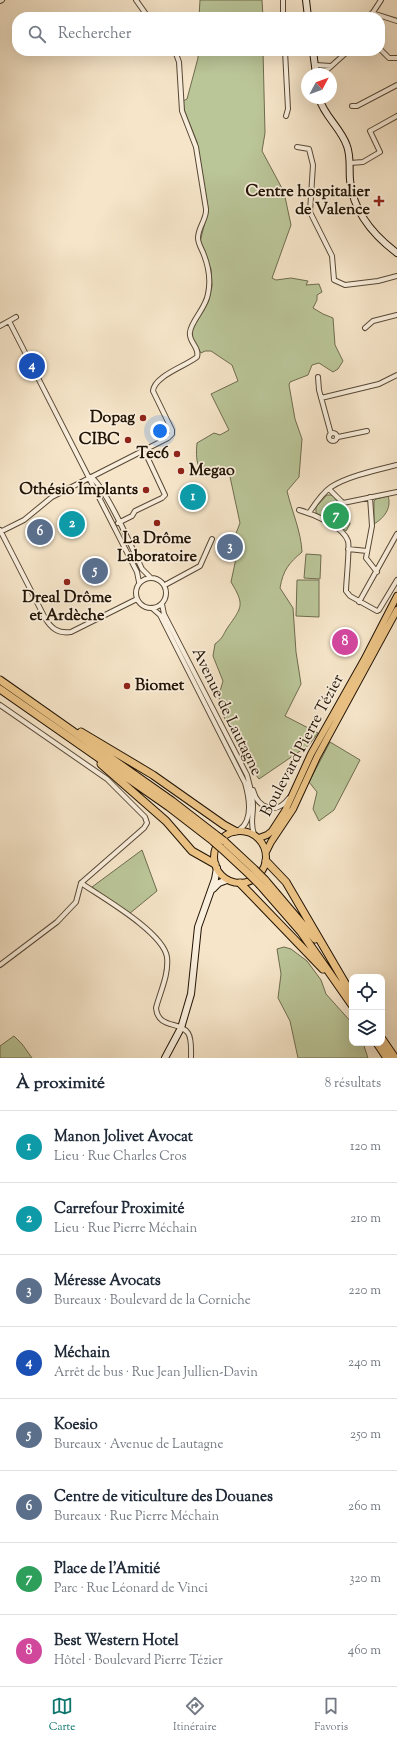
<!DOCTYPE html>
<html lang="fr">
<meta charset="utf-8">
<style>
body{margin:0;font-family:"Sorts Mill Goudy",serif;background:#f6f6f7;color:#1f2937}
.controls{position:absolute;right:12px;bottom:12px;display:grid;overflow:hidden;border-radius:8px;box-shadow:0 4px 16px #0002}
.controls button{width:36px;height:36px;display:grid;place-items:center;padding:0;border:0;border-bottom:1px solid #e0e1e3;background:#fff;color:#1f2937;font:20px sans-serif}
.compass{position:absolute;left:301px;top:68px;width:36px;height:36px;border-radius:50%;background:#fff;box-shadow:0 4px 16px #0002;rotate:49deg}
.you{position:absolute;left:160px;top:431px;width:14px;height:14px;margin:-10px;border:3px solid #fff;border-radius:50%;background:#1a73e8;box-shadow:0 0 0 6px #1a73e833}
.badge{display:grid;place-items:center;width:26px;height:26px;border-radius:50%;background:#0f766e;color:#fff;font-size:13px;font-weight:700}
.pin{position:absolute;translate:-50% -50%;border:2px solid #fff;box-shadow:0 1px 4px #0006}
.list{margin:0;padding:0;list-style:none}
h2{display:flex;justify-content:space-between;align-items:center;height:52px;margin:0;padding:0 16px;font-size:17px}
h2 small{font-size:13px;font-weight:400;color:#747a83}
.list li{display:grid;grid-template-columns:26px 1fr auto;gap:12px;align-items:center;box-sizing:border-box;height:72px;padding:0 16px;border-top:1px solid #e0e1e3}
.list b{display:block;font-size:15px;white-space:nowrap}
.list p{margin:0;font-size:13px;white-space:nowrap;color:#747a83}
.list em{font-size:13px;font-style:normal;color:#747a83}
.icon{flex:none;width:22px;height:22px;fill:none;stroke:currentColor;stroke-width:2;stroke-linecap:round;stroke-linejoin:round}
.map{position:relative;flex:none;width:397px;height:1058px;overflow:hidden}
.search{position:absolute;background:#fff;box-shadow:0 4px 16px #0002;left:12px;right:12px;top:12px;height:44px;display:flex;align-items:center;gap:10px;box-sizing:border-box;padding:0 14px;border-radius:16px;color:#747a83;font-size:15px}
.sheet{height:628px;background:#fff}
nav{display:flex;justify-content:space-around;align-items:center;box-sizing:border-box;height:56px;border-top:1px solid #e0e1e3;background:#fff;font-size:11px;color:#747a83}
nav a{display:grid;justify-items:center;gap:2px}
nav .on{color:#0f766e}
.map>svg:first-child{display:block}
.green{fill:#bac598;stroke:#6e6c4e}
.lines{fill:none;stroke-linecap:round;stroke-linejoin:round}
.minor-casing{stroke:#574836;stroke-width:6}
.secondary-casing{stroke:#221405;stroke-width:8}
.primary-casing{stroke:#221405;stroke-width:8}
.trunk-casing{stroke:#221405;stroke-width:9}
.minor{stroke:#f9eedc;stroke-width:4}
.secondary{stroke:#f9eedc;stroke-width:6}
.primary{stroke:#ebc284;stroke-width:6}
.trunk{stroke:#ebc284;stroke-width:7}
.trunk-bridge-casing{stroke:#221405;stroke-width:9;stroke-linecap:butt}
.trunk-bridge{stroke:#ebc284;stroke-width:7}
.poi-dot{fill:#8f2418;stroke:#f9eedc;stroke-width:1.5}
.labels{text-anchor:middle;dominant-baseline:central;stroke-width:3.5;stroke-linejoin:round;paint-order:stroke}
.poi-label{font-size:16px;font-weight:bold;fill:#221405;stroke:#f9eedc;text-anchor:end}
.street-label{font-size:16px;fill:#221405;stroke:#f9eedc}
</style>
<div class="map">
<svg width="397" height="1058" viewBox="0 0 397 1058">
<rect width="100%" height="100%" fill="#f6e5c9"/>
<filter id="stains"><feTurbulence type="fractalNoise" baseFrequency=".005" numOctaves="4"/><feColorMatrix values="0 0 0 0 .2 0 0 0 0 .09 0 0 0 0 .02 0 0 0 .5 -.17"/></filter>
<radialGradient id="worn" r=".72"><stop offset=".6" stop-color="#630" stop-opacity="0"/><stop offset="1" stop-color="#630" stop-opacity=".3"/></radialGradient>
<path class="green" d="M 200,0 L 262,0 L 263,17 L 199,17 Z
M 198,51 L 263,51 L 265,133 L 262,151 L 284,192 L 291,225 L 272,278 L 276,280 L 291,278 L 308,281 L 306,285 L 319,284 L 322,292 L 317,295 L 317,300 L 313,308 L 323,314 L 333,318 L 335,345 L 343,361 L 338,369 L 333,372 L 319,363 L 312,365 L 308,375 L 290,382 L 289,385 L 295,419 L 302,439 L 299,477 L 287,491 C 292,512 301,531 302,552 C 289,563 283,570 280,588 L 293,608 L 296,652 L 301,684 L 285,716 L 318,733 L 309,745 L 259,779 L 246,761 L 220,709 L 219,695 L 223,681 L 213,656 L 215,644 C 224,637 222,636 228,627 C 242,607 245,605 231,582 L 238,549 L 235,536 L 240,523 L 229,472 L 223,469 C 198,479 195,465 197,443 L 214,433 L 220,435 L 229,430 L 211,394 L 238,381 L 232,365 L 211,351 L 205,351 L 201,353 L 191,336 L 194,326 L 208,302 L 212,286 L 211,269 L 200,242 L 208,210 L 207,202 L 197,142 L 183,107 L 183,101 L 187,99 L 198,58 Z
M 327,495 L 332,495 L 342,505 L 346,506 L 350,524 L 346,531 L 334,522 L 316,513 L 316,507 Z
M 388,496 C 392,508 384,518 374,524 L 374,501 L 376,499 Z
M 306,554 L 321,555 L 320,579 L 304,578 Z
M 297,580 L 319,580 L 319,617 L 296,616 Z
M 330,742 L 360,760 L 334,810 L 319,821 L 313,809 L 317,792 L 309,782 Z
M 142,850 L 157,891 L 129,914 L 92,887 Z
M 284,947 L 291,949 L 307,961 L 321,980 L 326,994 L 352,1023 L 352,1043 L 363,1043 L 368,1058 L 298,1058 L 290,1021 L 278,998 L 281,974 L 277,949 Z
M 14,1036 L 22,1044 L 32,1058 L 0,1058 L 0,1046 Z"/>
<g class="lines">
<g class="minor-casing">
<path id="minor" d="M 136,0 L 148,17
M 283,0 L 283,17
M 0,1 L 2,0
M 372,13 L 397,21
M 370,17 L 381,0
M 380,49 L 389,58 L 397,58
M 285,51 L 288,109 L 286,116
M 315,65 L 331,66
M 316,73 L 327,70 L 348,51
M 352,106 L 357,106 L 397,85
M 297,147 L 309,149 L 313,165 L 310,212 L 332,256 L 334,280 L 345,285 L 378,281 L 397,276
M 350,163 L 363,162 L 380,152 L 370,131 L 397,116
M 9,321 L 16,317
M 0,326 L 9,321 L 137,572 L 139,582
M 365,328 L 373,321 L 397,315
M 318,377 L 319,390 L 331,434
M 321,398 L 379,384 L 397,375
M329 437a4 4 0 1 1 8 0a4 4 0 1 1-8 0Z
M 338,437 L 367,431
M 91,477 C 105,486 133,550 142,569 L 150,577
M 329,489 L 343,503 L 397,492
M 370,497 L 372,526 L 366,558 L 377,572
M 299,510 C 313,514 343,526 348,541 C 350,548 346,582 346,591 L 350,596 L 377,611 L 379,610 L 397,580
M 309,513 C 315,504 322,493 331,487 C 348,476 377,470 397,465
M 118,523 L 132,516 L 135,511 L 162,498 L 165,495 L 144,450
M 0,530 L 45,618 C 51,628 58,634 71,632 L 137,599
M 0,532 L 24,520 L 52,497 L 168,438 L 172,434 L 172,430 L 153,391 C 154,376 186,366 197,357 C 200,347 188,342 190,332 C 191,321 206,308 208,294 C 211,280 209,268 204,255 C 202,249 198,244 198,238 C 198,227 207,219 206,209 L 196,147 L 182,111 L 179,62 L 175,51
M 348,549 L 367,551
M136 593a15 15 0 1 1 30 0a15 15 0 1 1-30 0Z
M 165,585 L 200,566 L 212,539
M 359,602 L 397,534
M 162,604 L 164,614 L 247,775 C 250,786 253,796 253,806 C 253,817 250,824 254,834
M 152,608 L 160,615 L 245,783 C 249,797 254,820 239,830
M 0,705 L 107,779 L 145,817 L 147,823 L 144,828 L 81,883
M 253,790 C 258,809 277,815 289,798
M 81,883 C 103,898 163,932 167,957 C 169,975 160,992 156,1008 C 158,1029 180,1021 188,1033 C 192,1039 191,1051 191,1058
M 0,965 L 57,922 L 76,902 L 81,883"/>
</g>
<g class="secondary-casing">
<path id="secondary" d="M 306,0 L 308,17
M 313,51 L 316,74
M 319,98 C 324,116 341,128 347,146 C 351,157 349,168 350,180 C 353,211 373,235 397,253
M 213,889 L 219,883 L 227,880
M 165,1058 L 181,1028 L 191,994 L 198,927 L 215,879 L 217,868"/>
</g>
<g class="primary-casing">
<path id="primary" d="M214 857a26 26 0 1 1 52 0a26 26 0 1 1-52 0Z
M 259,838 L 267,835 L 272,831 L 285,811 L 311,754 L 364,660 L 397,596
M 266,852 L 271,842 L 293,809 L 317,757 L 397,610"/>
</g>
<g class="trunk-casing">
<path id="trunk" d="M 0,680 L 172,801 L 216,835
M 0,689 L 169,807 L 213,841
M 81,732 L 153,775 L 224,825 L 235,831
M 101,764 L 166,821 L 192,851 L 215,864
M 224,841 L 254,869
M 221,848 L 250,875
M 266,861 L 286,882 L 345,983
M 265,880 L 315,939
M 240,883 L 323,969
M 260,885 L 301,932 L 352,1005
M 343,980 L 352,994
M 382,1039 L 395,1058
M 377,1043 L 387,1058"/>
</g>
<use href="#minor" class="minor"/>
<use href="#secondary" class="secondary"/>
<use href="#primary" class="primary"/>
<use href="#trunk" class="trunk"/>
<g class="trunk-bridge-casing">
<path id="trunk-bridge" d="M 216,835 L 224,841
M 213,841 L 221,848
M 254,869 L 265,880
M 250,875 L 260,885"/>
</g>
<use href="#trunk-bridge" class="trunk-bridge"/>
</g>
<g class="poi-dot">
<path d="M377 195h4v4h4v4h-4v4h-4v-4h-4v-4h4z"/>
<circle cx="143" cy="418" r="4"/>
<circle cx="128" cy="440" r="4"/>
<circle cx="177" cy="454" r="4"/>
<circle cx="181" cy="471" r="4"/>
<circle cx="146" cy="490" r="4"/>
<circle cx="157" cy="523" r="4"/>
<circle cx="67" cy="582" r="4"/>
<circle cx="127" cy="686" r="4"/>
</g>
<g class="labels">
<g class="poi-label">
<text x="370" y="192">Centre hospitalier<tspan x="370" dy="18">de Valence</tspan></text>
<text x="135" y="418">Dopag</text>
<text x="120" y="440">CIBC</text>
<text x="169" y="454">Tec6</text>
<text x="189" y="471" text-anchor="start">Megao</text>
<text x="138" y="490">Othésio Implants</text>
<text x="157" y="539" text-anchor="middle">La Drôme<tspan x="157" dy="18">Laboratoire</tspan></text>
<text x="67" y="598" text-anchor="middle">Dreal Drôme<tspan x="67" dy="18">et Ardèche</tspan></text>
<text x="135" y="686" text-anchor="start">Biomet</text>
</g>
<g class="street-label">
<text transform="translate(226 712) rotate(64)">Avenue de Lautagne</text>
<text transform="translate(303 746) rotate(-62)">Boulevard Pierre Tézier</text>
</g>
</g>
<rect width="100%" height="100%" filter="url(#stains)"/>
<rect width="100%" height="100%" fill="url(#worn)"/>
</svg>
<div class="controls">
<button><svg class="icon" aria-label="locate" viewBox="0 0 24 24"><circle cx="12" cy="12" r="6"/><path d="M12 2v4M12 18v4M2 12h4M18 12h4"/></svg></button>
<button><svg class="icon" aria-label="layers" viewBox="0 0 24 24"><path d="M12 4l9 5-9 5-9-5zM3 14l9 5 9-5"/></svg></button>
</div>
<svg class="compass" viewBox="-18 -18 36 36"><path d="M0-13l5 13h-10z" fill="#e53935"/><path d="M0 13l5-13h-10z" fill="#747a83"/></svg>
<div class="you"></div>
<div class="pin badge" style="left:193px;top:497px;background:#0f9aa8">1</div>
<div class="pin badge" style="left:72px;top:524px;background:#0f9aa8">2</div>
<div class="pin badge" style="left:230px;top:547px;background:#5c6f8a">3</div>
<div class="pin badge" style="left:32px;top:366px;background:#1a4fb4">4</div>
<div class="pin badge" style="left:95px;top:571px;background:#5c6f8a">5</div>
<div class="pin badge" style="left:40px;top:532px;background:#5c6f8a">6</div>
<div class="pin badge" style="left:336px;top:516px;background:#2e9e5b">7</div>
<div class="pin badge" style="left:345px;top:642px;background:#d1479c">8</div>
<div class="search"><svg class="icon" aria-label="search" viewBox="0 0 24 24"><circle cx="10" cy="10" r="6"/><path d="M15 15l6 6"/></svg>Rechercher</div>
</div>
<section class="sheet">
<h2>À proximité<small>8 résultats</small></h2>
<ul class="list">
<li><span class="badge" style="background:#0f9aa8">1</span><div><b>Manon Jolivet Avocat</b><p>Lieu · Rue Charles Cros</p></div><em>120 m</em></li>
<li><span class="badge" style="background:#0f9aa8">2</span><div><b>Carrefour Proximité</b><p>Lieu · Rue Pierre Méchain</p></div><em>210 m</em></li>
<li><span class="badge" style="background:#5c6f8a">3</span><div><b>Méresse Avocats</b><p>Bureaux · Boulevard de la Corniche</p></div><em>220 m</em></li>
<li><span class="badge" style="background:#1a4fb4">4</span><div><b>Méchain</b><p>Arrêt de bus · Rue Jean Jullien-Davin</p></div><em>240 m</em></li>
<li><span class="badge" style="background:#5c6f8a">5</span><div><b>Koesio</b><p>Bureaux · Avenue de Lautagne</p></div><em>250 m</em></li>
<li><span class="badge" style="background:#5c6f8a">6</span><div><b>Centre de viticulture des Douanes</b><p>Bureaux · Rue Pierre Méchain</p></div><em>260 m</em></li>
<li><span class="badge" style="background:#2e9e5b">7</span><div><b>Place de l'Amitié</b><p>Parc · Rue Léonard de Vinci</p></div><em>320 m</em></li>
<li><span class="badge" style="background:#d1479c">8</span><div><b>Best Western Hotel</b><p>Hôtel · Boulevard Pierre Tézier</p></div><em>460 m</em></li>
</ul>
</section>
<nav>
<a class="on"><svg class="icon" aria-label="map" viewBox="0 0 24 24"><path d="M3 6l6-2 6 2 6-2v14l-6 2-6-2-6 2zM9 4v14M15 6v14"/></svg>Carte</a>
<a><svg class="icon" aria-label="directions" viewBox="0 0 24 24"><path d="M12 3l9 9-9 9-9-9zM9 14v-3h6M13 9l2 2-2 2"/></svg>Itinéraire</a>
<a><svg class="icon" aria-label="saved" viewBox="0 0 24 24"><path d="M7 4h10v16l-5-4-5 4z"/></svg>Favoris</a>
</nav>
